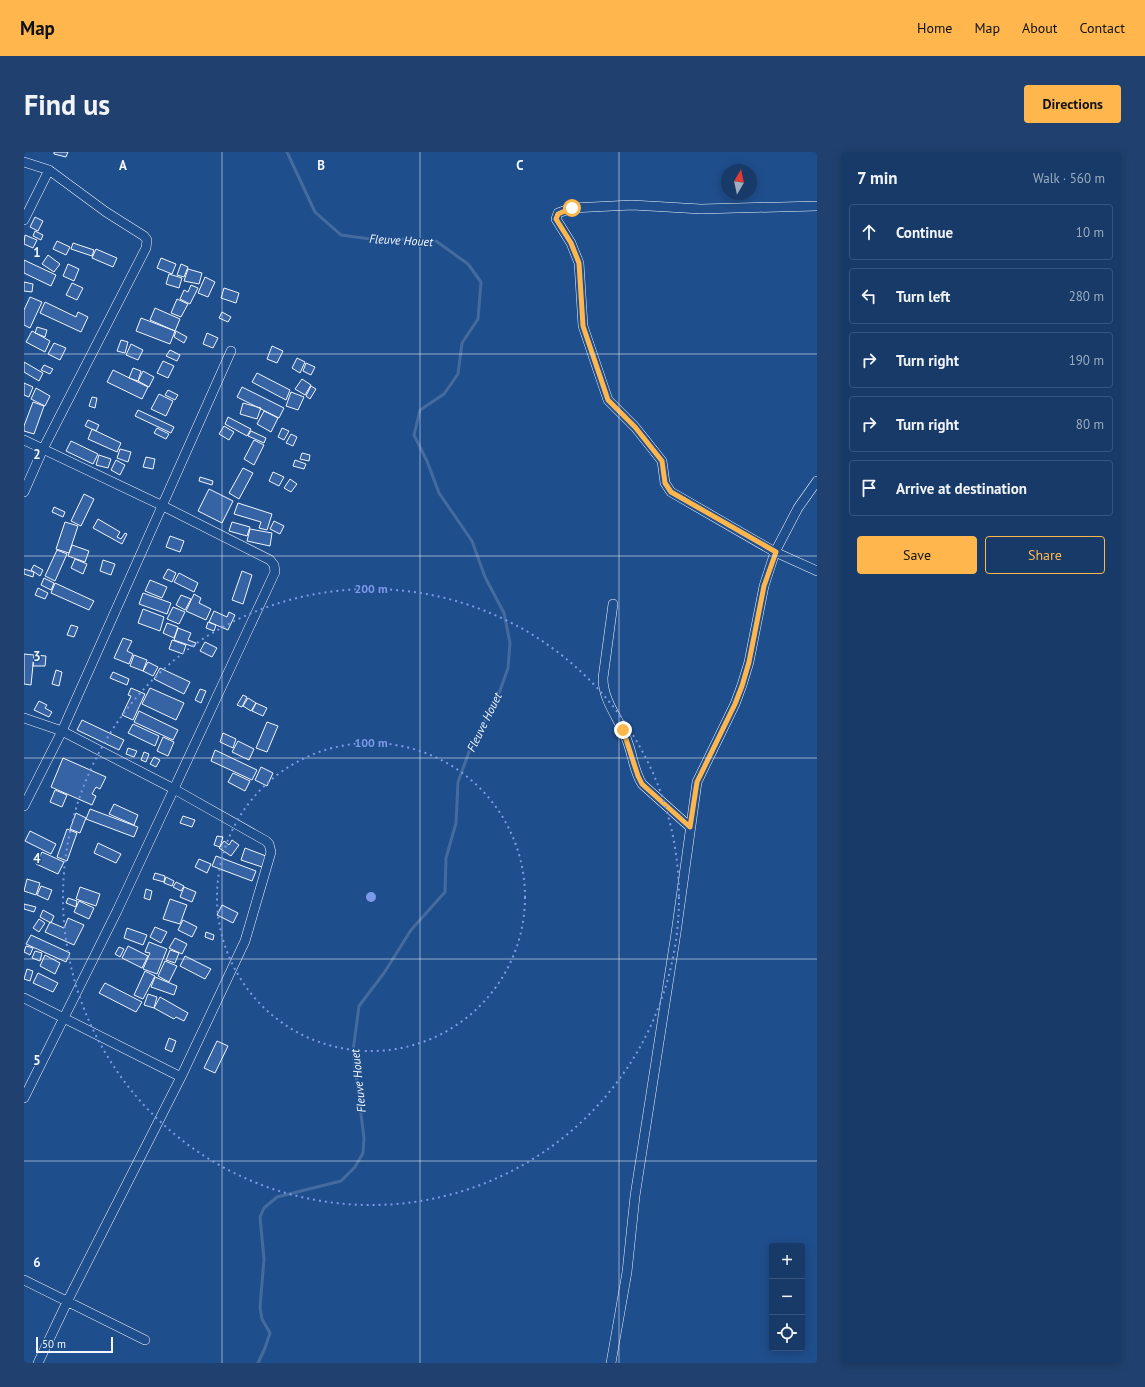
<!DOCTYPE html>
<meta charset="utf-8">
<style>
body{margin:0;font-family:"PT Sans",sans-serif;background:#20416f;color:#f1f3f6}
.controls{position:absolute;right:12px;bottom:12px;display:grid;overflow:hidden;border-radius:4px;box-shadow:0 2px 10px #0003}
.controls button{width:36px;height:36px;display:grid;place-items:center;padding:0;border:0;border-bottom:1px solid #36547d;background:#173a69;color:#f1f3f6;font:20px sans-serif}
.compass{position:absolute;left:697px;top:12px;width:36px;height:36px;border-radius:50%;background:#173a69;box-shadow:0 2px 10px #0003;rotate:9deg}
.scale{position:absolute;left:12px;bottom:10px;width:77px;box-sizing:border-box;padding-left:4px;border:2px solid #f2f6ff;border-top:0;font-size:11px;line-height:14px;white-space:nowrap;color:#f2f6ff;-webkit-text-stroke:3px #1f4e8c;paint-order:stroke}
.stop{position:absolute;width:12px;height:12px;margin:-9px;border:3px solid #ffb74d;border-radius:50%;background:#fff}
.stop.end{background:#ffb74d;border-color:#fff;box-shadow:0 1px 4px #0008}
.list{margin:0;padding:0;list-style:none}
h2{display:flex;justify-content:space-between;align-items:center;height:52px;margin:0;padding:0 16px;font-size:17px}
h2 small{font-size:13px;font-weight:400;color:#9eadc0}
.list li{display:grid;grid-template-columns:26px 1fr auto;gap:12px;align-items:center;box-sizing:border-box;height:56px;margin:0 8px 8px;padding:0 8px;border:1px solid #36547d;border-radius:4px}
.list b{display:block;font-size:15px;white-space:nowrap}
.list em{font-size:13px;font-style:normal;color:#9eadc0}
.actions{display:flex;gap:8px;padding:12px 16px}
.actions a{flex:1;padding:9px 0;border:1px solid #ffb74d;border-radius:4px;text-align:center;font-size:14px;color:#ffb74d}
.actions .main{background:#ffb74d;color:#111}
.icon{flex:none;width:22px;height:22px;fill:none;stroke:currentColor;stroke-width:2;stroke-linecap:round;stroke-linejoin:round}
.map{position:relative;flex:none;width:793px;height:1211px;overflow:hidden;border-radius:4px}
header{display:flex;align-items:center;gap:24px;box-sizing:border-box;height:56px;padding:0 20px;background:#ffb74d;color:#111}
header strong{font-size:19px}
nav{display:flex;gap:22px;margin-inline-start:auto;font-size:14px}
.intro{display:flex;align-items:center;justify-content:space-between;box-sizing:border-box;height:96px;padding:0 24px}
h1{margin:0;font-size:28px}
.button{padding:10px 18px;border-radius:4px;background:#ffb74d;color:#111;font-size:14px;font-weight:700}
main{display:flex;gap:24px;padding:0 24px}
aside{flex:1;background:#173a69;border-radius:4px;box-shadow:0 2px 10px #0003}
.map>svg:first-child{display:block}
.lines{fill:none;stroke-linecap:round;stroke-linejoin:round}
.stream{stroke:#446ba0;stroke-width:3}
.building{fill:#3563a3;stroke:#f2f6ff}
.street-casing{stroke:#f2f6ff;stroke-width:10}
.street{stroke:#1f4e8c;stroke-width:9}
.route{stroke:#ffb74d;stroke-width:5}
.grid{fill:none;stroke:#f2f6ff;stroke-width:1;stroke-opacity:0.55}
.ring{fill:none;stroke:#7d9aea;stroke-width:2;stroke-dasharray:2 4}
.labels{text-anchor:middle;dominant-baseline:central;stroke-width:3;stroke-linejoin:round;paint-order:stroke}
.water-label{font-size:12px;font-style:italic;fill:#f2f6ff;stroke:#1f4e8c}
.grid-label{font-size:13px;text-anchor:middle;font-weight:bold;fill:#f2f6ff;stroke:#1f4e8c;stroke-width:3;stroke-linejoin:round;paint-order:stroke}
.centre{fill:#7d9aea;stroke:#1f4e8c;stroke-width:2}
.ring-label{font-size:12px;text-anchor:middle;font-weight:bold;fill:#7d9aea;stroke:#1f4e8c;stroke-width:3;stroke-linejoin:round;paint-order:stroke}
</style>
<header>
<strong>Map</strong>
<nav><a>Home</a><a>Map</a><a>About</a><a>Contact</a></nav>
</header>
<div class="intro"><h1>Find us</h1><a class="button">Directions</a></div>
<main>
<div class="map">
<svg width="793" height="1211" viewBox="0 0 793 1211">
<rect width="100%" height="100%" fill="#1f4e8c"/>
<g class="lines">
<path class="stream" d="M 234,1211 L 241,1196 L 246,1181 L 238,1167 L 236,1155 L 240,1107 L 236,1065 L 240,1056 L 253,1045 L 317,1029 L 331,1015 L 339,1001 L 340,986 L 329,899 L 335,854 L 360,821 L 387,778 L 421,740 L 422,706 L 432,671 L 434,630 L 448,592 L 473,547 L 484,516 L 486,491 L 480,461 L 461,425 L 448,389 L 415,341 L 403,309 L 390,283 L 396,258 L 420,242 L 434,222 L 438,191 L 454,167 L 457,130 L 444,112 L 412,89 L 372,87 L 346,87 L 317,83 L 291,60 L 263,0"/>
</g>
<path class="building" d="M 30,0 L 44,0 L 42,5 L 30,2 Z
M 11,65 L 19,69 L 14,79 L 6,75 Z
M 11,79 L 19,83 L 17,88 L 9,84 Z
M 1,83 L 13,88 L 9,96 L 0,92 Z
M 33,89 L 46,95 L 42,103 L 29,97 Z
M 49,91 L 70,98 L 68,104 L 47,97 Z
M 72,97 L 93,106 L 89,115 L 68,106 Z
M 24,103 L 36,112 L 30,120 L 18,112 Z
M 137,106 L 152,112 L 148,122 L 133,116 Z
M 0,108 L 32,123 L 27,134 L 0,121 Z
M 44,112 L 55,117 L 50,129 L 39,124 Z
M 157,112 L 164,115 L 160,125 L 153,123 Z
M 164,117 L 178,121 L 175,132 L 160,129 Z
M 145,122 L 158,126 L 155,136 L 142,132 Z
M 181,125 L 191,130 L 184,145 L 174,141 Z
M 0,130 L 9,132 L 8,140 L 0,139 Z
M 48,131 L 59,136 L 53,148 L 42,143 Z
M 167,133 L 174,136 L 166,152 L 156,147 L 160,138 L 164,140 Z
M 200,136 L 215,141 L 212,151 L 197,146 Z
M 6,145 L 18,150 L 6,176 L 0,173 L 0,158 Z
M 153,147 L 164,152 L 157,165 L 147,161 Z
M 21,150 L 52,165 L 54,160 L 64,165 L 57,180 L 16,161 Z
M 131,156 L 156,167 L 151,179 L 126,168 Z
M 198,160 L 207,165 L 204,170 L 195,166 Z
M 117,166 L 151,179 L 146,192 L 112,179 Z
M 13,175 L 23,178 L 21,185 L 11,181 Z
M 8,179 L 26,189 L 21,200 L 2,190 Z
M 152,179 L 163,185 L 160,191 L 150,185 Z
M 183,181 L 194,186 L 189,196 L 179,192 Z
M 97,188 L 104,190 L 101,201 L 93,199 Z
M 30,191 L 42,196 L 36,208 L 24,202 Z
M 107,192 L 119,198 L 114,208 L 102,203 Z
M 248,194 L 259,199 L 253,211 L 243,207 Z
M 146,198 L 156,203 L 153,209 L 142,204 Z
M 273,206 L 281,210 L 276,221 L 268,216 Z
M 139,209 L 150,214 L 144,226 L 133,221 Z
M 0,210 L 19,221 L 15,229 L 0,220 Z
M 282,211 L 291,215 L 287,223 L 279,219 Z
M 20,213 L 29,217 L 26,222 L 17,218 Z
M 109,216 L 117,219 L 114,229 L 105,226 Z
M 89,218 L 124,235 L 118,247 L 83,230 Z
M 119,219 L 130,225 L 125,235 L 114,229 Z
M 233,221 L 266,238 L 262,248 L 228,230 Z
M 278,227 L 287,233 L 281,243 L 271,237 Z
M 0,231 L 9,235 L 5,245 L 0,243 Z
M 287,234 L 292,237 L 286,247 L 282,244 Z
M 218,235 L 260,256 L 255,266 L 213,245 Z
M 12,236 L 26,244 L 21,254 L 7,247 Z
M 144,238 L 154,243 L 151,248 L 141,243 Z
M 267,240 L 280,245 L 274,258 L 262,254 Z
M 135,242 L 149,249 L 142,264 L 127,257 Z
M 68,245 L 73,246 L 71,256 L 65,254 Z
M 9,250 L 20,254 L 10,282 L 0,279 L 0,274 Z
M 219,251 L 237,256 L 233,267 L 216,262 Z
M 114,258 L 150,275 L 147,281 L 111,264 Z
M 240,259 L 254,266 L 247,280 L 233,272 Z
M 204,265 L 227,277 L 223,284 L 201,272 Z
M 64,268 L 75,273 L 72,279 L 61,274 Z
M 200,274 L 210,280 L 205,288 L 195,282 Z
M 133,276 L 145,282 L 142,287 L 130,281 Z
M 258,276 L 265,279 L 260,288 L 254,285 Z
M 68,277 L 97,291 L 93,300 L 64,287 Z
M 227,279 L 242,286 L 240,291 L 224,284 Z
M 267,282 L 273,285 L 269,294 L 262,291 Z
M 230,288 L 240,293 L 230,313 L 220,307 Z
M 47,289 L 74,302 L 69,312 L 42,299 Z
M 96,297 L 107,300 L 104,310 L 93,306 Z
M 278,301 L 286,303 L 285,309 L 276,307 Z
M 75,303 L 87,307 L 84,316 L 72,313 Z
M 122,305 L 131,307 L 129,317 L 119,315 Z
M 92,308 L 101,313 L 96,323 L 87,318 Z
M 271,308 L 282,312 L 280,317 L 269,314 Z
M 219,316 L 229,321 L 215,347 L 205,341 Z
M 249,320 L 260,325 L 255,334 L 245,329 Z
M 176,325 L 189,329 L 188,333 L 175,329 Z
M 266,327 L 273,332 L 267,340 L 260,336 Z
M 185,337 L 209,349 L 198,371 L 174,359 Z
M 60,342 L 70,347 L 57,374 L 47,369 Z
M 214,351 L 248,362 L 243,378 L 235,376 L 237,370 L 210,362 Z
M 30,355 L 41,360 L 39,365 L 28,360 Z
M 74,367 L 96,380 L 93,385 L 97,387 L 101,381 L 103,382 L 98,392 L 69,376 Z
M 250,369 L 260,374 L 256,382 L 246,377 Z
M 41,370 L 54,374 L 45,401 L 32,397 Z
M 208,370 L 226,375 L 223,384 L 205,379 Z
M 226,377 L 248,381 L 246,394 L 223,389 Z
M 146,384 L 160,389 L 156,400 L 142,395 Z
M 48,393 L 65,399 L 61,410 L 44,404 Z
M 33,398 L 43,402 L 31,429 L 21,424 Z
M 51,407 L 63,412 L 59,422 L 47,416 Z
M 79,408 L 91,412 L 87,423 L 76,419 Z
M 10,413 L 19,418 L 16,424 L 7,418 Z
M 0,417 L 10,420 L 9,425 L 0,422 Z
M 144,417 L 152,421 L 148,430 L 139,426 Z
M 218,419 L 228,423 L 219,452 L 208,448 Z
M 155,421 L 174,431 L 170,440 L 150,430 Z
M 20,426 L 30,431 L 27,438 L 17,433 Z
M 126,428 L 143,435 L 138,446 L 121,439 Z
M 31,431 L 70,449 L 65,458 L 27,441 Z
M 14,436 L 24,441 L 21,447 L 11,443 Z
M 119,441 L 147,451 L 143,462 L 115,452 Z
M 170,442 L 177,446 L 175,451 L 187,457 L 182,468 L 162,459 Z
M 157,443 L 167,447 L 161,458 L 152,453 Z
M 149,455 L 161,460 L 155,472 L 143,467 Z
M 119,457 L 140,465 L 136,479 L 114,471 Z
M 190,459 L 203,465 L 205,460 L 211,463 L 204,478 L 185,470 Z
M 184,470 L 192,473 L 190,479 L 182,476 Z
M 143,471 L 154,475 L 150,486 L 139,481 Z
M 47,473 L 54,475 L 50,485 L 43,483 Z
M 154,476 L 167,481 L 164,488 L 172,491 L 170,495 L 150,488 Z
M 99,486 L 108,489 L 103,499 L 109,502 L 105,512 L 90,506 Z
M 148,488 L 162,493 L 159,502 L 145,497 Z
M 181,490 L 193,496 L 188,505 L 176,499 Z
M 0,502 L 10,503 L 7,533 L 0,532 Z
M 10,503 L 22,504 L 21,514 L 9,514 Z
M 110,503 L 123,508 L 119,519 L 106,514 Z
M 124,510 L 134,515 L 129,524 L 119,519 Z
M 136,516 L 166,530 L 160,542 L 130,527 Z
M 32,518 L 38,520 L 35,534 L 28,532 Z
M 89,520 L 105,527 L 103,533 L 86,526 Z
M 107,536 L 121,542 L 109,568 L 98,563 L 107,544 L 104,543 Z
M 126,536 L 160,551 L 152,568 L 118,552 Z
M 176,537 L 182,539 L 177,551 L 171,548 Z
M 219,543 L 223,545 L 218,555 L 213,553 Z
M 224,546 L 232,551 L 227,559 L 219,554 Z
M 15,549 L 23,553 L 21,556 L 28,560 L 25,565 L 10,558 Z
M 232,551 L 243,556 L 239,564 L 228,559 Z
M 115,559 L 154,578 L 149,588 L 110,570 Z
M 58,568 L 100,588 L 95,598 L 53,578 Z
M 243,570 L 254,574 L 243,600 L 232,596 Z
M 109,572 L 135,584 L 131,594 L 104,581 Z
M 199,581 L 212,587 L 209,596 L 196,590 Z
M 139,585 L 150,590 L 144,604 L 133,599 Z
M 214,589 L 230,597 L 225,608 L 208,600 Z
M 104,596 L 113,599 L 110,605 L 102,602 Z
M 191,598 L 233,618 L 228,628 L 187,609 Z
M 120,600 L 125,602 L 122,610 L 117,608 Z
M 130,605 L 136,608 L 132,615 L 126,612 Z
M 39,606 L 82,625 L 76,637 L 72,635 L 68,642 L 72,644 L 68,653 L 27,635 Z
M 237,615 L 249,621 L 243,634 L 231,628 Z
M 209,621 L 226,629 L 221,639 L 204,630 Z
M 31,638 L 43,643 L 38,655 L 26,650 Z
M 90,652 L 114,663 L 110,673 L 85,662 Z
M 66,657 L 114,675 L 110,685 L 62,667 Z
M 52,661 L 62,666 L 56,681 L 46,677 Z
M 159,664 L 171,668 L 168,675 L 156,671 Z
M 43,677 L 53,681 L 43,709 L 33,705 Z
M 6,679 L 32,692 L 27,702 L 1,689 Z
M 193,684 L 199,685 L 196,695 L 190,693 Z
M 208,688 L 215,693 L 207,704 L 195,696 L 200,689 L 205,693 Z
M 74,691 L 97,702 L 92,711 L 70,701 Z
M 221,696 L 242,704 L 238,715 L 217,708 Z
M 18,700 L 40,710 L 34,722 L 12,712 Z
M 192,704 L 232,719 L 228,729 L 188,714 Z
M 175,707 L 187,712 L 183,721 L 171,715 Z
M 131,721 L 141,724 L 140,730 L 129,727 Z
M 142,725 L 150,729 L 148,734 L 140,731 Z
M 3,727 L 16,731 L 12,743 L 0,739 Z
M 152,730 L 160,734 L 157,739 L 149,735 Z
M 17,734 L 28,738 L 24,748 L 13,743 Z
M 56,735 L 76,742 L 72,754 L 52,747 Z
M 160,735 L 172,740 L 168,750 L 156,745 Z
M 122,737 L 128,739 L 126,748 L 120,746 Z
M 44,746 L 53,749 L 52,755 L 42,751 Z
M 146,747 L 163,753 L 156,772 L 139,767 Z
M 55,749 L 70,756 L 65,767 L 50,760 Z
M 0,752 L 12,755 L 10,760 L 0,757 Z
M 198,753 L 214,761 L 209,771 L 193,763 Z
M 19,758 L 30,764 L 27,771 L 16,765 Z
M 44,766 L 60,773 L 50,793 L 21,780 L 26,770 L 40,776 Z
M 15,767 L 21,771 L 15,780 L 9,776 Z
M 159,768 L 173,775 L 168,785 L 154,778 Z
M 131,775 L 143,780 L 137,791 L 126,785 Z
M 103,776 L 123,783 L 119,793 L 100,786 Z
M 182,780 L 190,783 L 189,788 L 181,785 Z
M 7,783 L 46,801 L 42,810 L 2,792 Z
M 151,786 L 163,792 L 158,802 L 145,796 Z
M 125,790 L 143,797 L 133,822 L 119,817 L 126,801 L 121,800 Z
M 2,794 L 9,796 L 6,803 L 0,800 Z
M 104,794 L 124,804 L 118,816 L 98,806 Z
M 95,795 L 100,797 L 96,805 L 91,802 Z
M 146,798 L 155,801 L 151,811 L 142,808 Z
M 11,799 L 18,801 L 16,809 L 8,806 Z
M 21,803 L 36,811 L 31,822 L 16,814 Z
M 161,804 L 187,817 L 181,827 L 156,814 Z
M 141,809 L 153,814 L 145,830 L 134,824 Z
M 3,817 L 9,819 L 6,829 L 0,827 Z
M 121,819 L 131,824 L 119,847 L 110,843 Z
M 14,821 L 34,831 L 29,840 L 9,831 Z
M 131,825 L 153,834 L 150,843 L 127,835 Z
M 81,831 L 118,850 L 112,860 L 75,841 Z
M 124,842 L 133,845 L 130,856 L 120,853 Z
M 136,845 L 164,861 L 160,869 L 152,865 L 150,867 L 130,856 Z
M 145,886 L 152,889 L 148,900 L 141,897 Z
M 193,889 L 204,894 L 191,921 L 180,916 Z"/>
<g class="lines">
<g class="street-casing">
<path id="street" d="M 0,10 L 25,18 L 82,60 L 120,84 L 123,88 L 122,96 L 19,297 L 0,340
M 793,54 L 677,57 L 608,53 L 548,56 L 534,61 L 532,67 L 547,91 L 555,111 L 559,174 L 584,248 L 611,275 L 638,309 L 641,331 L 647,340 L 751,400 L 793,419
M 0,68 L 25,18
M 0,288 L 139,354 L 246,408 L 250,413 L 251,420 L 93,759 L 0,946
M 589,452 L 579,526 C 579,551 597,568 604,591 C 609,605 610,619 618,632 L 666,675
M 0,566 L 38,579 L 150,637 L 242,689 L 245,692 L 247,700 L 221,789 L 157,925 L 44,1148 L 14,1211
M 0,654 L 38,579 L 207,199
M 0,846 L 157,925
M 0,1128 L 121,1188
M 587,1211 L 603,1120 L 611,1044 L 652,781 L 673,630 L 711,552 L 718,533 L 725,510 L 740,434 L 751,400 L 774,356 L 793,329"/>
</g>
<use href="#street" class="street"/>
</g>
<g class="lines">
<path class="route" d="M 548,56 L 534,62 L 532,67 L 547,91 L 555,111 L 559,174 L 584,248 L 611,275 L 638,309 L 641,331 L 647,340 L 752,400 L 740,434 L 725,510 L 718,534 L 711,552 L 673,630 L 666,675 L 618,632 L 614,624 L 599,578"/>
</g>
<path class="grid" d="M 198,0 L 198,1211M 396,0 L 396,1211M 595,0 L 595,1211M 0,202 L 793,202M 0,404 L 793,404M 0,606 L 793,606M 0,807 L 793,807M 0,1009 L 793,1009"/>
<g class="ring">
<circle cx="347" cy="745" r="154"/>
<circle cx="347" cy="745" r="308"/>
</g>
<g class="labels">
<g class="water-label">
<text transform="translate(377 88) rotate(3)">Fleuve Houet</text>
<text transform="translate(460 570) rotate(-64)">Fleuve Houet</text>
<text transform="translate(334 929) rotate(-96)">Fleuve Houet</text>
</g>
</g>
<g class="grid-label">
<text x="99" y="18">A</text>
<text x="297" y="18">B</text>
<text x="496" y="18">C</text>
<text x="13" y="105">1</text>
<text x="13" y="307">2</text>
<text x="13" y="509">3</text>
<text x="13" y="711">4</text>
<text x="13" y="913">5</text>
<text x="13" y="1115">6</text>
</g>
<circle cx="347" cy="745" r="6" class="centre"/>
<g class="ring-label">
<text x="347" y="441">200 m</text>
<text x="347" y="595">100 m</text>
</g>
</svg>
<div class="controls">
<button>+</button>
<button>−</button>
<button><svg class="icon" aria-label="locate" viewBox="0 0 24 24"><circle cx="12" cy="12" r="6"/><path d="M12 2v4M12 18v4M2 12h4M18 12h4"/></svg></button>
</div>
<svg class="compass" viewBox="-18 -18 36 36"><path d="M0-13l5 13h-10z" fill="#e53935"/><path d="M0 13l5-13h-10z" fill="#9eadc0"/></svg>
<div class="scale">50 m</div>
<div class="stop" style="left:548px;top:56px"></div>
<div class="stop end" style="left:599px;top:578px"></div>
</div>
<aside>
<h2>7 min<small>Walk · 560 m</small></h2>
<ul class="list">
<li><svg class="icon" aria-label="ahead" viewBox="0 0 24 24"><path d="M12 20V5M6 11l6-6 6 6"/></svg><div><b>Continue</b></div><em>10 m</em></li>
<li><svg class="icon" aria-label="left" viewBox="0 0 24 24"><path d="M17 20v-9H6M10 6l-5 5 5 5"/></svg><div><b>Turn left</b></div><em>280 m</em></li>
<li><svg class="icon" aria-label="right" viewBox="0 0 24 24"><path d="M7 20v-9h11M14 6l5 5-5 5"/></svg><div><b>Turn right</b></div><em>190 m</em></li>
<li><svg class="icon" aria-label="right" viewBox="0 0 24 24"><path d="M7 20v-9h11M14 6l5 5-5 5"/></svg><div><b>Turn right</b></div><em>80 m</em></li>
<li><svg class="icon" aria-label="arrive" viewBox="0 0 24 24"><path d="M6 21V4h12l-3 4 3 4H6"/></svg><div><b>Arrive at destination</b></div></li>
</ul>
<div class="actions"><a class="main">Save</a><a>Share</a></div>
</aside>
</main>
